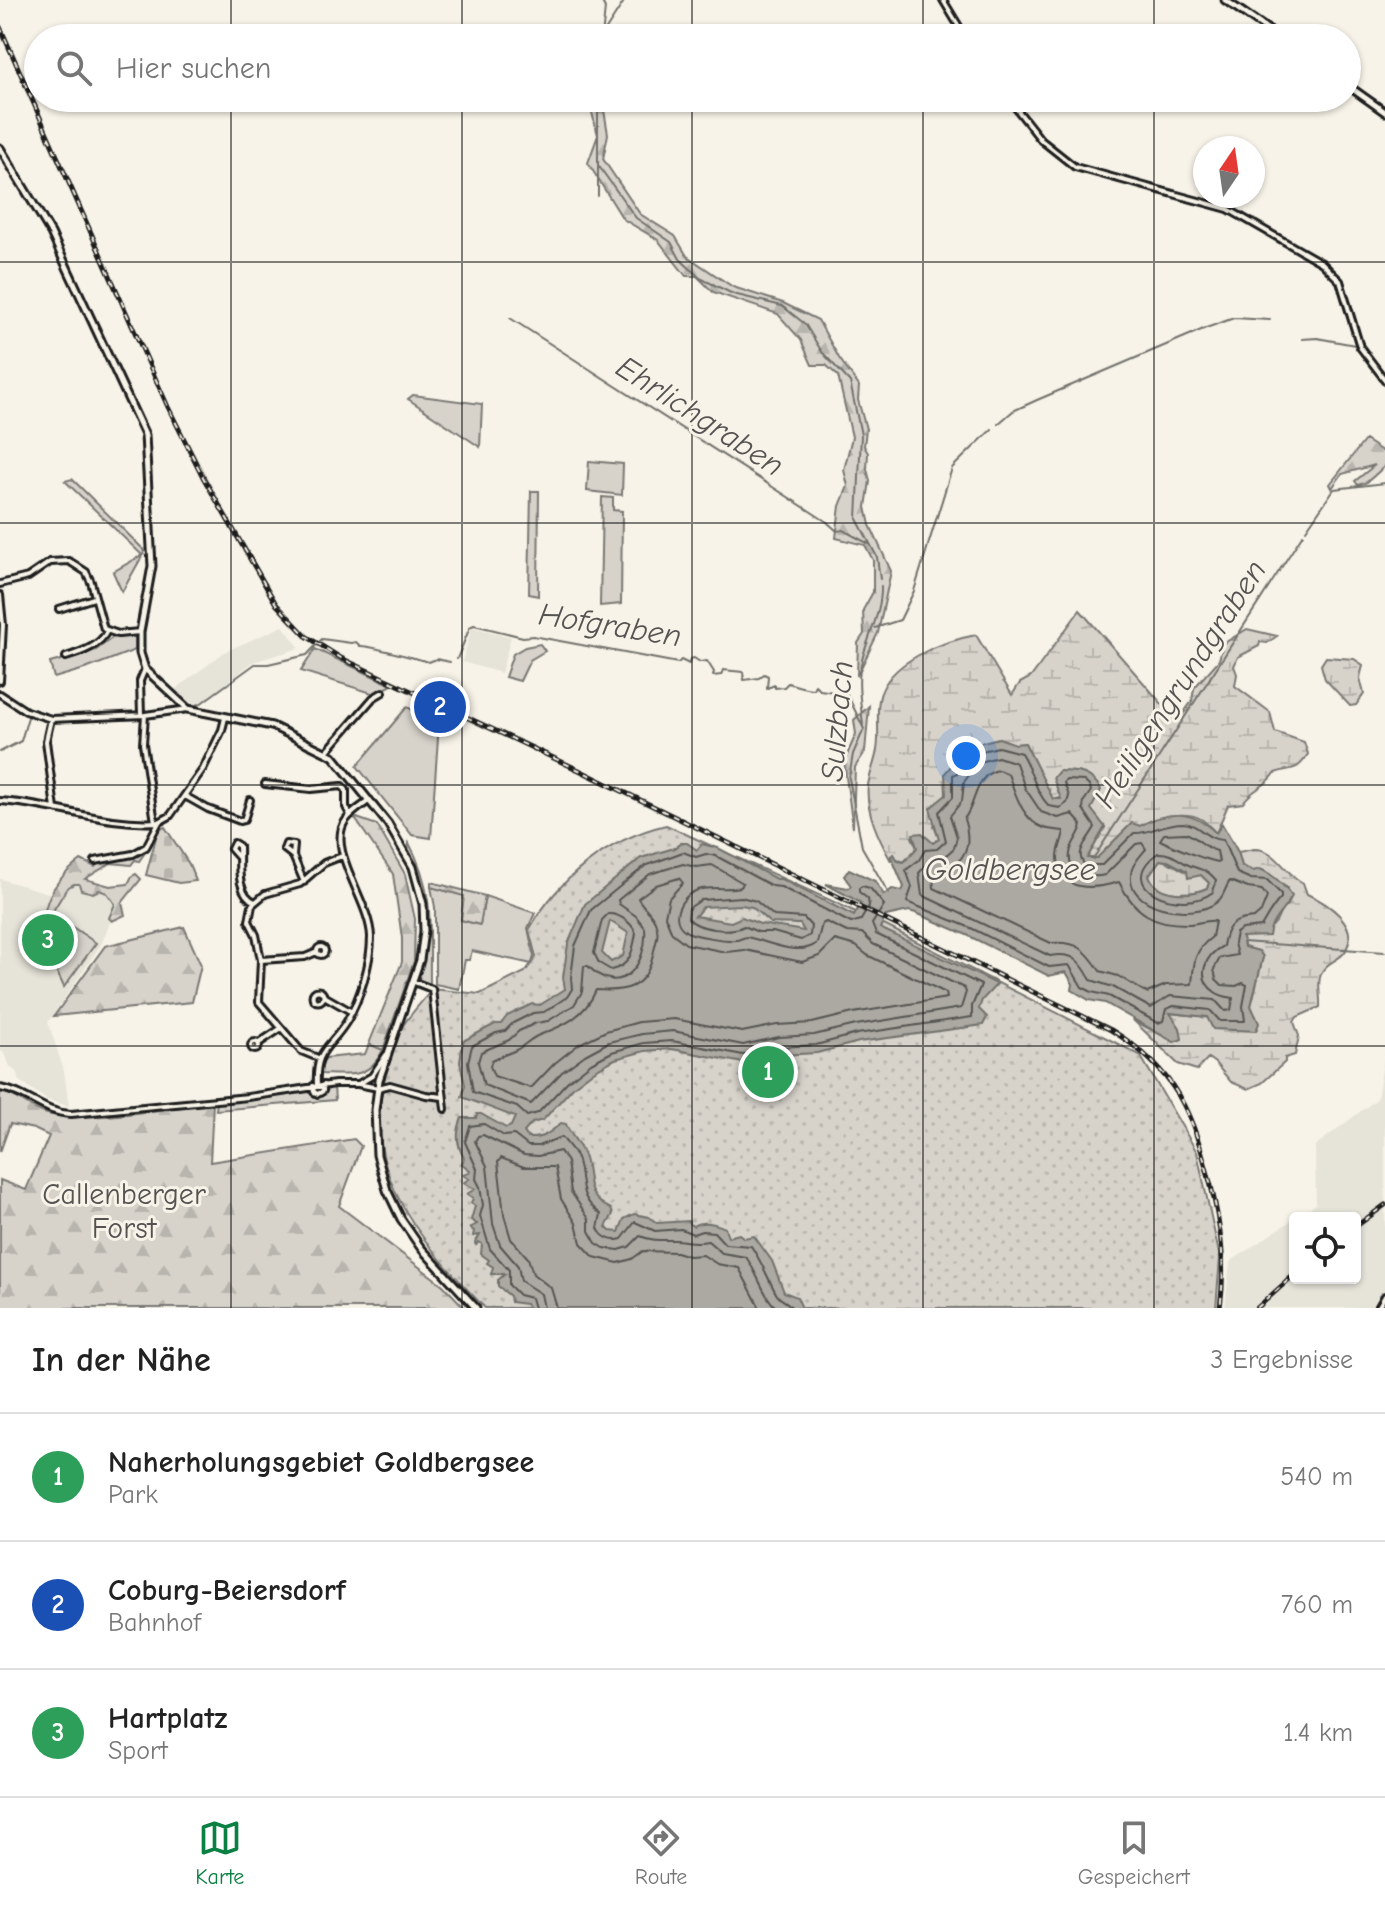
<!DOCTYPE html>
<html lang="de">
<meta charset="utf-8">
<style>
body{margin:0;font-family:"Comic Neue",sans-serif;background:#f6f6f6;color:#222}
.controls{position:absolute;right:24px;bottom:24px;display:grid;overflow:hidden;border-radius:8px;box-shadow:0 2px 6px #0004}
.controls button{width:72px;height:72px;display:grid;place-items:center;padding:0;border:0;border-bottom:2px solid #e0e0e0;background:#fff;color:#222;font:40px sans-serif}
.compass{position:absolute;left:1193px;top:136px;width:72px;height:72px;border-radius:50%;background:#fff;box-shadow:0 2px 6px #0004;rotate:13deg}
.you{position:absolute;left:966px;top:756px;width:28px;height:28px;margin:-20px;border:6px solid #fff;border-radius:50%;background:#1a73e8;box-shadow:0 0 0 12px #1a73e833}
.badge{display:grid;place-items:center;width:52px;height:52px;border-radius:50%;background:#0b8043;color:#fff;font-size:26px;font-weight:700}
.pin{position:absolute;translate:-50% -50%;border:4px solid #fff;box-shadow:0 2px 8px #0006}
.list{margin:0;padding:0;list-style:none}
h2{display:flex;justify-content:space-between;align-items:center;height:104px;margin:0;padding:0 32px;font-size:34px}
h2 small{font-size:26px;font-weight:400;color:#767676}
.list li{display:grid;grid-template-columns:52px 1fr auto;gap:24px;align-items:center;box-sizing:border-box;height:128px;padding:0 32px;border-top:2px solid #e0e0e0}
.list b{display:block;font-size:30px;white-space:nowrap}
.list p{margin:0;font-size:26px;white-space:nowrap;color:#767676}
.list em{font-size:26px;font-style:normal;color:#767676}
.icon{flex:none;width:44px;height:44px;fill:none;stroke:currentColor;stroke-width:2;stroke-linecap:round;stroke-linejoin:round}
.map{position:relative;flex:none;width:1385px;height:1308px;overflow:hidden}
.search{position:absolute;background:#fff;box-shadow:0 2px 6px #0004;left:24px;right:24px;top:24px;height:88px;display:flex;align-items:center;gap:20px;box-sizing:border-box;padding:0 28px;border-radius:44px;color:#767676;font-size:30px}
.sheet{height:488px;background:#fff}
nav{display:flex;justify-content:space-around;align-items:center;box-sizing:border-box;height:112px;border-top:2px solid #e0e0e0;background:#fff;font-size:22px;color:#767676}
nav a{display:grid;justify-items:center;gap:4px}
nav .on{color:#0b8043}
.map>svg:first-child{display:block}
.built{fill:#e6e3d9;fill-rule:evenodd}
.green{fill:#d7d3cb;stroke:#7a7874;stroke-width:2}
.forest{fill:url(#forest-firs);stroke:#7a7874;stroke-width:2}
.wetland{fill:url(#wetland-marsh);stroke:#7a7874;stroke-width:2}
.cemetery{fill:url(#cemetery-stones);stroke:#7a7874;stroke-width:2}
.park{fill:url(#park-dots);stroke:#7a7874;stroke-width:2}
.water{fill:#aca9a2;stroke:#72716c;stroke-width:2;fill-rule:evenodd}
.lines{fill:none;stroke-linecap:round;stroke-linejoin:round}
.shore{stroke:#565452;stroke-width:2}
.stream{stroke:#72716c;stroke-width:2}
.minor-casing{stroke:#1c1c1c;stroke-width:10}
.tertiary-casing{stroke:#1c1c1c;stroke-width:11}
.secondary-casing{stroke:#1c1c1c;stroke-width:11}
.minor{stroke:#f7f3e8;stroke-width:4}
.tertiary{stroke:#f7f3e8;stroke-width:5}
.secondary{stroke:#f7f3e8;stroke-width:5}
.rail-casing{stroke:#1c1c1c;stroke-width:5}
.rail{stroke:#f7f3e8;stroke-width:2;stroke-dasharray:6;stroke-linecap:butt}
.grid{fill:none;stroke:#1c1c1c;stroke-width:2;stroke-opacity:0.55}
.labels{text-anchor:middle;dominant-baseline:central;stroke-width:6;stroke-linejoin:round;paint-order:stroke}
.park-label{font-size:30px;fill:#545351;stroke:#f7f3e8}
.water-label{font-size:32px;font-style:italic;fill:#565452;stroke:#f7f3e8}
</style>
<div class="map">
<svg width="1385" height="1308" viewBox="0 0 1385 1308">
<defs>
<pattern id="forest-firs" width="22" height="20" patternUnits="userSpaceOnUse" patternTransform="scale(2)"><rect width="22" height="20" fill="#d7d3cb"/><path d="M5 1l3.5 6h-7zM16 11l3.5 6h-7z" fill="#b8b5ae"/></pattern>
<pattern id="wetland-marsh" width="20" height="14" patternUnits="userSpaceOnUse" patternTransform="scale(2)"><rect width="20" height="14" fill="#d7d3cb"/><path d="M1 5h8M5 5V1M11 12h8M15 12V8" fill="none" stroke="#b8b5ae"/></pattern>
<pattern id="cemetery-stones" width="16" height="16" patternUnits="userSpaceOnUse" patternTransform="scale(2)"><rect width="16" height="16" fill="#d7d3cb"/><path d="M2 7V4a2 2 0 0 1 4 0v3zM10 15v-3a2 2 0 0 1 4 0v3z" fill="#b8b5ae"/></pattern>
<pattern id="park-dots" width="8" height="8" patternUnits="userSpaceOnUse" patternTransform="scale(2)"><rect width="8" height="8" fill="#d7d3cb"/><path d="M2 2h.1M6 6h.1" fill="none" stroke="#b8b5ae" stroke-width="1.8" stroke-linecap="round"/></pattern>
</defs>
<rect width="100%" height="100%" fill="#f7f3e8"/>
<filter id="ink" filterUnits="userSpaceOnUse"><feTurbulence type="fractalNoise" baseFrequency=".0125" numOctaves="2"/><feDisplacementMap in="SourceGraphic" scale="16" xChannelSelector="R" yChannelSelector="G"/><feConvolveMatrix kernelMatrix="1 2 1 2 8 2 1 2 1" color-interpolation-filters="sRGB"/></filter>
<g filter="url(#ink)">
<path class="built" d="M 0,20 L 171,408 L 243,544 L 240,546 L 166,406 L 0,32 Z
M 283,626 L 300,648 L 253,662 L 207,699 L 192,706 L 173,691 L 226,651 Z
M 472,627 L 511,637 L 501,673 L 462,662 Z
M 403,686 L 502,732 L 861,904 L 858,909 L 502,736 L 427,705 L 426,700 L 400,688 Z
M 0,879 L 62,897 L 67,888 L 74,883 L 121,896 L 101,945 L 48,1022 L 64,1071 L 69,1106 L 47,1100 L 18,1080 L 18,1074 L 10,1066 L 3,1052 L 0,1051 Z
M 888,918 L 1098,1022 L 1138,1045 L 1169,1076 L 1191,1111 L 1216,1198 L 1212,1199 L 1188,1114 L 1175,1091 L 1148,1059 L 1114,1034 L 886,922 Z
M 1385,1052 L 1385,1308 L 1225,1308 L 1230,1262 L 1316,1204 L 1315,1146 L 1377,1099 ZM 1295,1218 L 1355,1218 L 1355,1278 L 1295,1278 Z"/>
<path class="green" d="M 413,395 L 482,404 L 480,447 L 408,399 Z
M 589,461 L 623,464 L 622,495 L 587,491 Z
M 72,479 L 145,551 L 122,592 L 113,572 L 142,555 L 65,481 Z
M 531,491 L 539,491 L 538,596 L 529,594 Z
M 602,497 L 613,498 L 613,510 L 622,511 L 621,604 L 600,606 Z
M 135,636 L 135,650 L 88,668 L 54,678 L 50,663 L 96,650 L 112,638 Z
M 540,644 L 545,651 L 530,660 L 520,681 L 505,677 L 513,654 L 525,647 Z
M 315,649 L 392,685 L 375,694 L 301,671 Z
M 407,707 L 439,723 L 431,838 L 412,835 L 357,766 Z
M 409,843 C 436,893 429,932 430,985 L 422,983 L 419,979 C 428,926 431,898 408,848 Z
M 431,887 L 465,896 L 461,920 L 480,925 L 485,896 L 535,913 L 528,928 L 534,956 L 532,964 L 472,951 L 469,960 L 465,960 L 459,989 L 435,984 L 435,907 Z
M 49,922 L 59,929 L 63,925 L 68,928 L 65,934 L 71,926 L 96,943 L 64,987 L 55,968 L 46,962 L 48,958 L 31,947 Z
M 369,1044 L 383,1050 C 369,1079 350,1075 321,1074 L 320,1065 L 326,1058 L 365,1054 Z
M 331,1087 L 334,1087 L 335,1100 L 216,1110 L 217,1102 L 266,1097 L 309,1088 L 314,1096 L 323,1094 Z"/>
<path class="forest" d="M 588,98 L 602,98 L 608,134 L 603,159 L 640,214 L 675,236 L 687,256 L 733,287 L 783,303 L 818,320 L 839,358 L 859,386 L 858,400 L 866,429 L 864,446 L 868,453 L 867,469 L 870,481 L 866,507 L 870,525 L 891,571 L 878,633 L 857,676 L 858,643 L 864,634 L 863,610 L 873,592 L 873,560 L 865,545 L 836,538 L 840,506 L 848,486 L 844,470 L 852,437 L 838,376 L 826,365 L 812,365 L 801,340 L 778,314 L 713,292 L 697,276 L 686,276 L 658,240 L 623,219 L 588,163 L 598,135 Z
M 1365,440 L 1385,453 L 1385,466 L 1367,482 L 1358,485 L 1355,481 L 1375,465 L 1342,474 L 1332,488 L 1330,484 Z
M 869,706 L 865,752 L 855,767 L 853,828 L 844,762 L 856,734 L 854,720 Z
M 354,817 L 377,825 L 405,874 L 415,919 L 414,961 L 383,1050 L 369,1044 L 402,962 L 402,938 L 393,874 Z
M 149,847 L 139,861 L 135,860 L 131,865 L 111,863 L 85,879 L 110,886 L 128,884 L 132,876 L 136,874 L 141,879 L 122,903 L 125,915 L 112,921 L 109,918 L 115,904 L 107,893 L 99,890 L 93,893 L 81,890 L 79,884 L 74,884 L 67,888 L 51,914 L 45,910 C 50,888 63,874 81,860 L 95,867 L 99,862 L 130,857 Z
M 431,882 L 485,896 L 480,925 L 461,920 L 464,896 L 431,887 Z
M 184,927 L 201,965 L 192,1002 L 54,1016 L 105,946 Z
M 0,1091 C 18,1095 28,1108 44,1113 C 80,1125 172,1107 213,1103 L 210,1162 L 354,1139 L 361,1146 L 339,1206 L 443,1285 L 465,1308 L 0,1308 L 0,1180 L 26,1190 L 49,1136 L 34,1129 L 10,1124 L 0,1152 Z"/>
<path class="wetland" d="M 1080,610 L 1175,719 L 1180,718 L 1192,701 L 1194,688 L 1219,660 L 1223,644 L 1247,629 L 1277,636 L 1267,643 L 1260,642 L 1259,646 L 1238,657 L 1234,666 L 1237,674 L 1235,686 L 1270,712 L 1275,732 L 1304,742 L 1308,754 C 1297,773 1291,767 1275,773 C 1267,787 1251,789 1243,803 L 1228,805 L 1216,833 C 1212,829 1206,822 1201,819 C 1185,810 1155,817 1140,826 L 1132,824 L 1097,859 L 1087,858 L 1105,827 L 1091,809 L 1091,804 L 1098,796 L 1052,799 L 1025,743 L 1015,744 L 999,738 L 967,746 L 957,765 L 934,826 L 939,839 L 933,843 L 912,837 L 917,848 L 904,862 L 891,856 L 891,861 C 879,839 865,811 868,785 C 870,773 875,762 877,750 C 880,733 876,716 879,700 C 886,662 943,641 976,635 L 1012,695 L 1020,683 L 1031,677 Z
M 1326,657 L 1354,659 L 1363,665 L 1360,678 L 1364,694 L 1356,705 L 1350,706 L 1325,679 L 1321,665 Z
M 1254,849 C 1276,848 1285,874 1303,883 L 1307,894 C 1327,903 1360,923 1346,950 C 1342,959 1329,961 1323,970 C 1316,980 1321,996 1320,1007 L 1297,1017 L 1294,1022 L 1299,1036 L 1295,1055 L 1285,1058 L 1285,1062 L 1262,1083 L 1248,1089 L 1231,1082 L 1215,1063 L 1208,1058 L 1197,1070 L 1178,1064 L 1133,1020 L 1174,1042 L 1181,1039 L 1180,1028 L 1169,1013 L 1208,1017 L 1214,1029 L 1256,1030 L 1258,1022 L 1251,1006 L 1263,957 L 1259,951 L 1244,947 L 1243,937 C 1254,933 1271,932 1277,920 C 1281,912 1280,910 1288,904 L 1287,888 L 1279,882 L 1242,867 L 1238,852 Z
M 1160,860 C 1175,862 1187,877 1201,875 L 1209,883 L 1207,888 C 1189,896 1156,897 1149,875 Z"/>
<path class="cemetery" d="M 165,827 L 189,864 L 196,881 L 179,883 L 146,875 L 158,830 Z"/>
<path class="park" d="M 666,825 L 882,924 L 1140,1055 L 1197,1152 L 1220,1258 L 1216,1308 L 485,1308 C 417,1238 353,1165 390,1062 C 394,1051 397,1038 402,1027 C 410,1014 423,1001 432,989 L 480,994 L 525,972 L 536,957 L 529,930 C 558,879 607,839 666,825 Z"/>
<path class="water" d="M 999,738 L 1015,744 L 1025,743 L 1053,799 L 1061,799 L 1053,778 L 1059,771 C 1078,771 1092,772 1101,790 L 1091,809 L 1105,827 L 1087,858 L 1097,858 L 1132,823 L 1140,826 C 1168,810 1193,810 1216,833 L 1222,824 L 1238,852 L 1242,866 L 1253,871 L 1260,869 C 1273,874 1283,884 1292,896 C 1285,910 1270,920 1269,936 L 1242,937 L 1244,947 L 1259,951 L 1263,957 L 1251,1006 L 1259,1023 L 1256,1031 L 1213,1029 L 1207,1017 L 1170,1013 L 1180,1028 L 1182,1039 L 1174,1042 L 1105,1003 L 1089,1000 L 1072,990 L 1073,984 L 1066,972 L 1049,976 L 967,935 L 916,913 L 909,911 L 886,916 L 880,928 L 997,984 L 982,1000 L 979,1009 L 987,1017 L 983,1025 L 859,1042 L 817,1053 L 781,1055 L 743,1063 L 672,1049 L 645,1051 L 615,1059 L 595,1070 L 574,1086 L 543,1120 L 532,1123 L 524,1132 L 528,1138 C 543,1139 551,1132 561,1123 L 566,1124 C 570,1135 579,1143 583,1153 C 594,1177 580,1194 611,1209 L 613,1214 L 606,1227 L 610,1231 L 619,1232 L 624,1219 L 634,1214 L 649,1217 L 657,1223 L 689,1221 L 689,1224 L 693,1226 C 703,1220 714,1223 725,1228 L 728,1237 L 739,1234 L 744,1238 L 754,1236 L 772,1261 L 784,1292 L 797,1297 L 802,1308 L 529,1308 L 526,1304 L 511,1302 L 510,1296 L 498,1286 L 498,1280 L 505,1274 L 491,1274 L 493,1267 L 487,1263 L 489,1260 L 481,1254 L 482,1244 L 479,1242 L 476,1245 L 475,1243 L 480,1235 L 473,1236 L 474,1231 L 470,1228 L 477,1224 L 471,1220 L 475,1206 L 471,1203 L 473,1198 L 467,1194 L 475,1189 L 463,1183 L 469,1179 L 463,1175 L 469,1173 L 470,1170 L 462,1164 L 464,1158 C 456,1143 456,1132 462,1118 L 476,1118 L 477,1114 L 481,1114 L 506,1128 L 511,1126 L 515,1117 L 462,1097 L 465,1085 L 460,1062 L 463,1041 L 495,1024 L 501,1024 L 507,1016 L 532,1004 L 540,1005 L 562,991 L 565,989 L 563,977 L 568,944 L 585,904 L 641,858 L 674,848 L 681,843 L 687,843 L 697,850 L 702,844 L 718,848 L 776,879 L 781,879 L 854,916 L 861,903 L 826,884 L 848,888 L 851,886 L 844,876 L 849,869 L 875,881 L 884,895 L 892,889 L 902,891 L 904,887 L 891,856 L 894,854 L 898,861 L 904,862 L 917,848 L 913,834 L 922,833 L 933,843 L 939,839 L 930,808 L 946,795 L 945,773 L 951,766 L 957,765 L 967,746 ZM 1160,860 L 1168,861 L 1187,871 L 1188,878 L 1201,875 L 1209,883 L 1207,888 C 1190,896 1156,897 1149,875 ZM 741,905 L 752,907 L 770,923 L 800,924 L 804,931 L 760,924 L 742,917 L 731,922 L 695,916 L 703,907 ZM 610,921 L 628,933 L 623,956 L 611,962 L 602,953 Z"/>
<g class="lines">
<path class="shore" d="M 998,747 L 1021,753 C 1032,770 1035,792 1049,806 L 1060,808 L 1067,803 L 1069,796 L 1064,783 L 1066,780 L 1084,781 L 1090,787 L 1091,791 L 1084,801 L 1083,809 L 1095,827 C 1089,839 1073,853 1085,865 L 1102,865 L 1134,833 C 1149,834 1163,823 1183,823 C 1200,824 1206,840 1223,840 L 1237,873 L 1251,879 L 1267,880 L 1281,894 L 1281,898 C 1272,907 1267,917 1261,927 L 1242,929 L 1236,933 L 1234,943 L 1237,955 L 1220,958 L 1214,969 L 1216,979 L 1222,985 L 1236,986 L 1243,983 L 1247,985 L 1243,1006 L 1245,1021 L 1220,1021 L 1210,1010 L 1174,1006 L 1166,1009 L 1163,1021 L 1158,1023 L 1109,996 L 1092,992 L 1082,987 L 1069,965 L 1049,967 L 971,928 L 907,902 L 912,887 L 906,870 L 919,860 L 925,850 L 937,849 L 946,841 L 939,812 L 953,797 L 953,775 L 963,770 L 974,753 Z
M 998,757 L 1016,763 L 1025,788 L 1041,812 L 1058,818 L 1072,814 L 1082,825 C 1080,834 1074,840 1071,849 C 1064,872 1087,879 1105,875 L 1136,844 L 1142,843 L 1146,849 C 1141,855 1135,861 1132,869 C 1121,910 1194,921 1217,902 C 1224,897 1225,887 1230,881 L 1248,888 L 1262,890 L 1267,897 L 1261,912 L 1254,918 C 1234,919 1226,925 1223,946 C 1205,955 1195,978 1215,992 C 1220,996 1227,997 1233,998 L 1231,1010 L 1225,1011 L 1215,1000 L 1170,996 L 1151,1008 L 1113,987 L 1091,980 C 1080,960 1073,952 1050,956 L 922,895 L 919,873 L 930,861 L 943,858 L 954,848 L 957,837 L 950,816 L 962,801 L 964,782 L 979,762 Z
M 998,770 L 1008,774 C 1015,792 1022,821 1044,828 C 1051,830 1058,830 1064,831 C 1063,840 1058,848 1058,857 C 1058,894 1095,889 1119,882 C 1135,913 1153,925 1190,924 C 1199,923 1207,920 1215,921 L 1212,937 C 1193,951 1194,964 1192,984 L 1166,985 L 1147,993 L 1118,976 L 1100,971 C 1086,949 1077,941 1051,943 L 934,888 L 933,876 C 939,871 944,871 951,867 C 970,855 970,838 964,819 C 977,803 974,775 998,770 Z
M 1185,833 C 1197,836 1204,848 1217,851 L 1219,862 C 1207,861 1172,846 1160,840 L 1164,834 Z
M 683,852 L 696,857 L 706,854 L 716,856 L 772,886 L 781,887 L 851,923 L 861,920 L 869,906 L 868,899 L 859,892 L 859,888 L 862,886 L 870,888 L 884,905 L 872,924 L 876,934 L 981,985 L 972,1006 L 972,1017 L 857,1034 L 816,1045 L 780,1047 L 743,1055 L 672,1041 L 644,1043 L 612,1052 L 591,1063 L 568,1081 L 538,1113 L 527,1116 L 517,1107 L 473,1092 L 468,1062 L 472,1046 L 496,1033 L 505,1031 L 513,1023 L 533,1013 L 544,1012 L 567,997 L 572,989 L 571,977 L 575,946 L 591,910 L 645,866 Z
M 1158,853 C 1174,852 1180,863 1194,867 C 1207,872 1206,869 1216,880 L 1213,892 C 1182,916 1110,888 1158,853 Z
M 683,864 L 696,867 L 712,865 L 743,883 L 741,887 C 727,890 712,886 698,890 C 681,895 667,920 687,932 C 696,936 726,941 736,940 C 738,940 745,937 747,937 C 767,941 799,958 817,943 L 822,924 L 826,922 L 847,932 L 862,933 L 873,944 L 964,988 L 966,992 L 961,1008 L 856,1025 L 814,1035 L 779,1037 L 743,1045 L 673,1031 L 642,1034 L 609,1042 L 585,1055 L 562,1072 L 531,1104 L 484,1085 L 478,1062 L 481,1052 L 509,1040 L 519,1031 L 536,1023 L 548,1021 L 574,1005 L 582,992 L 584,966 L 588,966 C 621,1000 648,964 645,928 L 636,916 L 619,904 L 618,900 L 650,874 Z
M 679,878 L 683,883 L 669,898 L 665,916 L 672,933 L 686,944 L 726,952 L 745,950 L 802,962 L 819,956 L 835,940 L 856,946 L 867,955 L 946,993 L 947,998 L 853,1013 L 812,1023 L 777,1025 L 742,1032 L 674,1019 L 639,1022 L 606,1031 L 579,1044 L 555,1063 L 531,1088 L 494,1076 L 490,1066 L 492,1060 C 500,1056 508,1054 516,1050 C 524,1046 529,1040 537,1036 C 563,1026 585,1017 596,990 C 625,992 646,989 653,955 C 655,944 660,935 656,924 C 653,913 642,907 638,898 L 656,885 Z
M 741,897 L 756,901 L 774,916 L 804,918 L 811,926 L 810,935 L 801,940 L 773,932 L 758,932 L 744,926 C 731,933 698,930 688,918 L 689,908 L 701,900 Z
M 608,914 C 619,913 632,923 636,933 C 633,950 631,966 611,970 L 599,963 L 594,953 L 602,920 Z
M 534,1308 L 531,1298 L 519,1295 L 509,1285 L 509,1270 L 490,1249 L 480,1216 L 483,1205 L 480,1187 L 476,1179 L 477,1169 L 465,1142 L 470,1126 L 484,1124 L 504,1136 L 514,1135 L 528,1146 L 538,1146 L 562,1137 C 566,1143 574,1151 577,1158 C 585,1181 576,1197 601,1214 L 598,1228 C 602,1238 612,1242 622,1239 L 635,1222 L 655,1231 L 681,1229 L 693,1234 L 702,1231 L 714,1232 L 725,1244 L 751,1246 C 762,1262 768,1279 777,1295 C 781,1301 788,1301 792,1308
M 544,1308 L 541,1294 L 521,1281 L 518,1266 L 500,1245 L 493,1224 L 487,1166 L 475,1141 L 478,1136 L 483,1135 L 524,1155 L 538,1156 L 560,1151 L 567,1162 L 571,1192 L 589,1219 L 589,1231 L 596,1243 L 604,1248 L 619,1250 L 629,1247 L 640,1236 C 652,1241 661,1240 674,1240 C 688,1240 691,1244 708,1241 L 722,1253 L 746,1257 C 757,1272 764,1298 777,1308
M 557,1308 L 551,1288 L 533,1274 L 528,1258 L 511,1239 L 504,1215 L 498,1162 L 501,1158 L 524,1167 L 555,1167 L 561,1199 L 576,1223 L 581,1243 L 594,1257 L 618,1263 L 632,1259 L 643,1251 L 676,1252 L 689,1256 L 703,1255 L 717,1264 L 739,1268 L 760,1308"/>
<path class="stream" d="M 601,0 L 605,8 L 602,38
M 603,34 L 625,0
M 592,98 L 598,109 L 598,165 L 636,218 L 671,242 L 680,259 L 700,278 L 733,294 L 782,306 L 805,324 L 822,352 L 850,382 L 861,435 L 857,519 L 877,557 L 880,579
M 598,166 L 598,196
M 510,318 L 827,522 L 837,531 L 843,530 L 869,544
M 1302,339 L 1317,338 L 1355,345
M 998,424 L 1013,411 L 1037,400 L 1206,328 L 1234,318 L 1270,320
M 1306,530 L 1334,489 L 1385,483
M 875,628 L 900,620 L 914,591 L 952,468 L 992,429
M 457,659 L 470,627 L 474,625 L 523,637 L 533,636 L 678,663 L 681,660 L 689,664 L 690,659 L 694,658 L 700,662 L 707,661 L 714,672 L 713,676 L 721,675 L 723,670 L 743,672 L 744,680 L 759,678 L 764,674 L 768,676 L 767,688 L 775,685 L 775,688 L 784,687 L 788,683 C 798,686 803,688 813,689 L 815,685 L 820,690 L 847,694 L 864,729
M 191,706 L 200,704 L 255,664 L 268,664 L 307,655 L 322,639 L 351,643 L 356,642 L 360,646 C 369,645 417,659 429,662 L 436,659 L 450,662
M 863,725 C 861,704 856,681 862,660 C 868,636 882,612 881,586
M 863,731 L 853,754 L 849,778 L 862,847 L 889,894
M 0,752 L 21,741 L 28,717
M 1093,859 L 1303,534
M 1243,942 L 1385,952"/>
<g class="minor-casing">
<path id="minor" d="M 943,0 L 966,38
M 1008,98 L 1041,140 L 1075,167 L 1228,209 L 1322,263 L 1340,281 L 1360,347 L 1385,380
M 0,584 L 28,577 L 50,562 L 69,561 L 86,572 L 91,582 L 104,629 L 118,634 L 140,632
M 0,595 L 3,625 L 0,681
M 59,609 L 94,598
M 66,657 C 82,652 100,646 107,631
M 0,694 L 26,711 L 51,719 L 145,715 L 188,709
M 141,715 L 140,681 L 145,669
M 145,715 L 143,744 L 155,822
M 51,719 L 46,741 L 55,809
M 327,751 L 373,698 L 383,692
M 265,784 L 311,789 L 342,786 L 346,790 L 346,807 L 350,815
M 185,796 L 208,809 L 240,821 L 244,820 L 250,800
M 0,801 C 54,804 105,826 159,822
M 293,856 L 284,849 L 286,844 L 294,845 L 293,856 L 304,882
M 239,858 L 231,849 L 234,843 L 239,846 C 240,864 235,893 255,902
M 95,861 L 133,854 L 146,847 L 159,822 L 170,816 L 203,769 L 222,730 L 225,718
M317 951a4 4 0 1 1 8 0a4 4 0 1 1-8 0Z
M 261,960 L 305,957 L 317,952
M 414,982 L 432,989 L 445,1109
M312.5 996a5.5 5.5 0 1 1 11 0a5.5 5.5 0 1 1-11 0Z
M 324,996 L 352,1012
M251 1046a4 4 0 1 1 8 0a4 4 0 1 1-8 0Z
M 259,1043 L 280,1029
M 318,1058 L 301,1051 L 259,1002 L 261,960 L 256,935 L 249,921 L 252,905 L 265,894 L 300,884 L 324,863 L 342,856
M 360,1083 L 372,1076 L 386,1055
M 317,1085 C 315,1048 330,1049 347,1021 C 360,999 371,963 371,937 C 370,901 325,848 346,820 C 352,812 362,806 370,800
M 313,1086 L 314,1092 L 318,1094 L 323,1091 L 323,1085
M 0,1088 C 27,1092 43,1113 71,1114 L 248,1097 L 335,1084 L 358,1084 L 378,1088 L 390,1085 L 426,1095 L 443,1097
M 1378,1308 L 1385,1296"/>
</g>
<g class="tertiary-casing">
<path id="tertiary" d="M 0,148 L 51,233 L 145,435 L 152,566 L 140,632 L 140,653 L 145,669 L 188,709 L 272,726 L 333,756 L 388,824 L 413,867 L 423,904 L 424,931 L 420,960 L 379,1080 L 375,1110 L 377,1155 L 387,1190 L 401,1219 L 421,1248 L 476,1308"/>
</g>
<g class="secondary-casing">
<path id="secondary" d="M 1225,0 L 1280,38
M 1347,85 L 1385,112"/>
</g>
<use href="#minor" class="minor"/>
<use href="#tertiary" class="tertiary"/>
<use href="#secondary" class="secondary"/>
<g class="rail-casing">
<path id="rail" d="M 0,27 L 168,407 L 203,477 L 276,604 L 306,636 L 341,658 L 579,770 L 1111,1030 C 1177,1070 1193,1115 1211,1186 C 1221,1227 1226,1265 1220,1308
M 1355,1227 L 1385,1205
M 1257,1308 L 1295,1274"/>
</g>
<use href="#rail" class="rail"/>
</g>
</g>
<path class="grid" d="M 231,0 L 231,38M 462,0 L 462,38M 692,0 L 692,38M 923,0 L 923,38M 1154,0 L 1154,38M 231,98 L 231,1308M 462,98 L 462,1308M 692,98 L 692,1308M 923,98 L 923,1308M 1154,98 L 1154,1308M 0,262 L 1385,262M 0,523 L 1385,523M 0,785 L 1385,785M 0,1046 L 1385,1046"/>
<g class="labels">
<g class="park-label">
<text x="124" y="1194">Callenberger<tspan x="124" dy="34">Forst</tspan></text>
</g>
<g class="water-label">
<text transform="translate(700 416) rotate(33)">Ehrlichgraben</text>
<text transform="translate(610 625) rotate(9)">Hofgraben</text>
<text transform="translate(1180 684) rotate(-57)">Heiligengrundgraben</text>
<text transform="translate(837 721) rotate(-85)">Sulzbach</text>
<text x="1010" y="869">Goldbergsee</text>
</g>
</g>
</svg>
<div class="controls">
<button><svg class="icon" aria-label="locate" viewBox="0 0 24 24"><circle cx="12" cy="12" r="6"/><path d="M12 2v4M12 18v4M2 12h4M18 12h4"/></svg></button>
</div>
<svg class="compass" viewBox="-18 -18 36 36"><path d="M0-13l5 13h-10z" fill="#e53935"/><path d="M0 13l5-13h-10z" fill="#767676"/></svg>
<div class="you"></div>
<div class="pin badge" style="left:768px;top:1072px;background:#2e9e5b">1</div>
<div class="pin badge" style="left:440px;top:707px;background:#1a4fb4">2</div>
<div class="pin badge" style="left:48px;top:940px;background:#2e9e5b">3</div>
<div class="search"><svg class="icon" aria-label="search" viewBox="0 0 24 24"><circle cx="10" cy="10" r="6"/><path d="M15 15l6 6"/></svg>Hier suchen</div>
</div>
<section class="sheet">
<h2>In der Nähe<small>3 Ergebnisse</small></h2>
<ul class="list">
<li><span class="badge" style="background:#2e9e5b">1</span><div><b>Naherholungsgebiet Goldbergsee</b><p>Park</p></div><em>540 m</em></li>
<li><span class="badge" style="background:#1a4fb4">2</span><div><b>Coburg-Beiersdorf</b><p>Bahnhof</p></div><em>760 m</em></li>
<li><span class="badge" style="background:#2e9e5b">3</span><div><b>Hartplatz</b><p>Sport</p></div><em>1.4 km</em></li>
</ul>
</section>
<nav>
<a class="on"><svg class="icon" aria-label="map" viewBox="0 0 24 24"><path d="M3 6l6-2 6 2 6-2v14l-6 2-6-2-6 2zM9 4v14M15 6v14"/></svg>Karte</a>
<a><svg class="icon" aria-label="directions" viewBox="0 0 24 24"><path d="M12 3l9 9-9 9-9-9zM9 14v-3h6M13 9l2 2-2 2"/></svg>Route</a>
<a><svg class="icon" aria-label="saved" viewBox="0 0 24 24"><path d="M7 4h10v16l-5-4-5 4z"/></svg>Gespeichert</a>
</nav>
